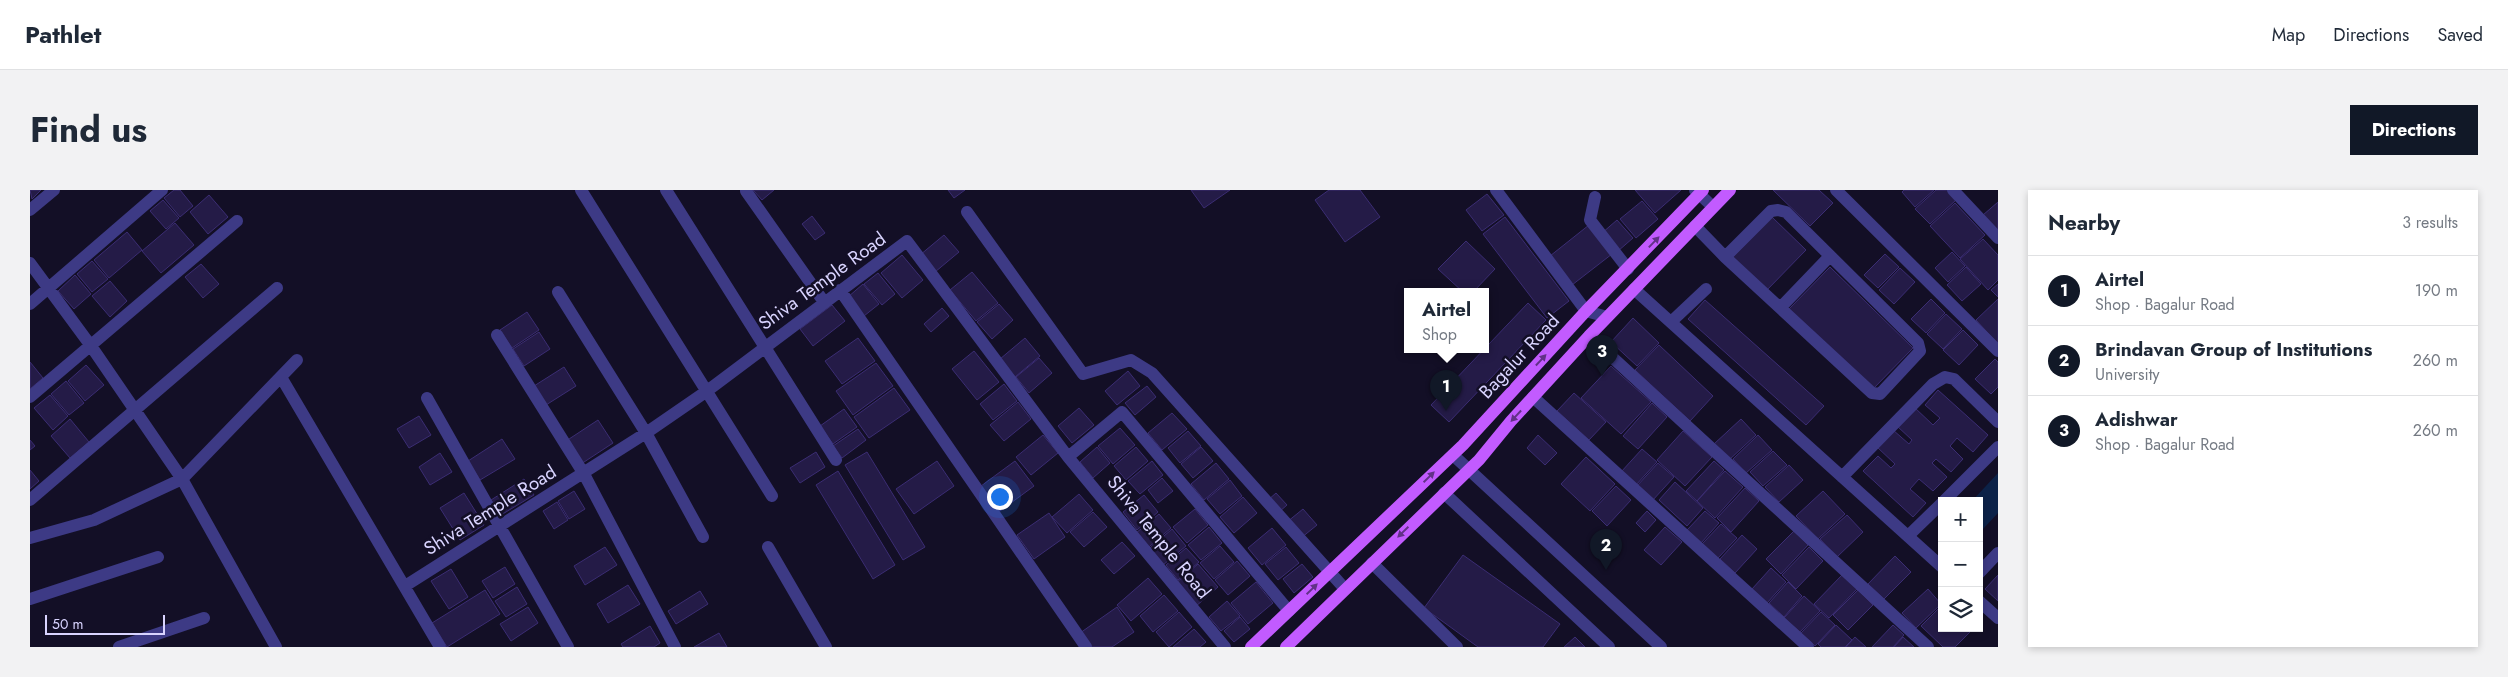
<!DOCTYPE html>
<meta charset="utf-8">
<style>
body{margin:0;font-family:Jost,sans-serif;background:#f2f2f3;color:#1f2937}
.controls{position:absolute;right:15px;bottom:15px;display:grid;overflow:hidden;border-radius:0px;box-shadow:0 2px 8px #0003}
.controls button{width:45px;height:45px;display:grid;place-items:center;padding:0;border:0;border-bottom:1px solid #e0e1e3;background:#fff;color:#1f2937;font:25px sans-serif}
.scale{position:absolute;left:15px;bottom:12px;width:120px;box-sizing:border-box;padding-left:5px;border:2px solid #d9d4ff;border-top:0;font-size:14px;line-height:18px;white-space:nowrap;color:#d9d4ff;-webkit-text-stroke:4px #130f26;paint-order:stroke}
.you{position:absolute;left:969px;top:306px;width:18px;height:18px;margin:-12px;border:4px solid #fff;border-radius:50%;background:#1a73e8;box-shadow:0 0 0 8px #1a73e833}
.badge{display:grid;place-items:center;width:32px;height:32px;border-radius:50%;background:#111827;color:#fff;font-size:16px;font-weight:700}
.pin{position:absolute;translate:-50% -41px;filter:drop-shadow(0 1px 2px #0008)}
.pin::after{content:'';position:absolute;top:26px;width:18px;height:15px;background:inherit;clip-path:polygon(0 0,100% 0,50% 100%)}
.popup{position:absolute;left:1374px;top:98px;width:85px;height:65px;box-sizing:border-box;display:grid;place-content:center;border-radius:0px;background:#fff;filter:drop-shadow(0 1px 4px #0005);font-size:16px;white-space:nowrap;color:#747a83}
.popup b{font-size:19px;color:#1f2937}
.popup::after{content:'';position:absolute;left:50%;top:100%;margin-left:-10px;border:10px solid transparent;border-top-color:#fff}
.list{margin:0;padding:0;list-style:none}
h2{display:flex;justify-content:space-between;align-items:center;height:65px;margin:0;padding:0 20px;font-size:21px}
h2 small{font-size:16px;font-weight:400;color:#747a83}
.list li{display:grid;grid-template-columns:32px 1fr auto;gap:15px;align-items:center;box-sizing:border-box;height:70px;padding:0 20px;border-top:1px solid #e0e1e3}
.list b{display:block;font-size:19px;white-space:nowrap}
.list p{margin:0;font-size:16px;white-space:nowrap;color:#747a83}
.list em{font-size:16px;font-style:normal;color:#747a83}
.icon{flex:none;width:28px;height:28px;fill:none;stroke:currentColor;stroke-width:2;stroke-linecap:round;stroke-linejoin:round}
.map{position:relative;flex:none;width:1968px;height:457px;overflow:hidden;border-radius:0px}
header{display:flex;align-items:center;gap:30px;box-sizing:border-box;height:70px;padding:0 25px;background:#fff;border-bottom:1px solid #e0e1e3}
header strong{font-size:24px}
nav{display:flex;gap:28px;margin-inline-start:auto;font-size:18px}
.intro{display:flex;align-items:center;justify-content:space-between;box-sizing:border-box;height:120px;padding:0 30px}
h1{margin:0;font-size:35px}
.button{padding:12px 22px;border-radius:0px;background:#111827;color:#fff;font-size:18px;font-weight:700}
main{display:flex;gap:30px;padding:0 30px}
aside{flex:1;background:#fff;border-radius:0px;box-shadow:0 2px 8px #0003}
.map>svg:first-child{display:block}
.water{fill:#0c2248}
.building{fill:#241b47;stroke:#3b2d73}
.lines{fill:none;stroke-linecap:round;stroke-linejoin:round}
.minor{stroke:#3d3a85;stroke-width:12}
.major{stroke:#c25bff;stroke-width:12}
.oneway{fill:#623188}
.labels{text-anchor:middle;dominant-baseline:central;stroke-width:5;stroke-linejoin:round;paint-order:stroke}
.street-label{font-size:19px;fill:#d9d4ff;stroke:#130f26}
</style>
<header>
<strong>Pathlet</strong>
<nav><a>Map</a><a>Directions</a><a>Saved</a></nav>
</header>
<div class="intro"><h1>Find us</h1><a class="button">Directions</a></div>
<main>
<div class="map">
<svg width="1968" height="457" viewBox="0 0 1968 457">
<rect width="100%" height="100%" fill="#130f26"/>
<path class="water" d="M 1968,283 L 1968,323 L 1953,339 L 1949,335 L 1949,311 L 1942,311 Z"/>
<path class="building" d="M 0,0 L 11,0 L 2,9 Z
M 144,0 L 150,0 L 163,16 L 150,27 L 134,8 Z
M 723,0 L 744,0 L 732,10 Z
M 918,0 L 935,0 L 924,8 Z
M 1161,0 L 1200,0 L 1174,18 Z
M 1299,0 L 1330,0 L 1350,27 L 1315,52 L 1285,10 Z
M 1605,0 L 1651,0 L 1625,23 Z
M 1743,0 L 1789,0 L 1803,13 L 1780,36 Z
M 1874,0 L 1904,0 L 1885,17 L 1872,2 Z
M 1906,0 L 1917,0 L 1926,10 L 1900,34 L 1885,19 Z
M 1457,4 L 1474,25 L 1452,41 L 1436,20 Z
M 179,5 L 198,27 L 178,44 L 160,22 Z
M 133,10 L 149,28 L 136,39 L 120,21 Z
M 1612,11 L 1628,29 L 1606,48 L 1590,29 Z
M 1968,12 L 1968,41 L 1953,25 Z
M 1925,13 L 1955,45 L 1930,68 L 1900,36 Z
M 782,26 L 795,43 L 785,50 L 772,34 Z
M 1475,27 L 1539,111 L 1517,128 L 1453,44 Z
M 1742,27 L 1776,60 L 1735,102 L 1701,69 Z
M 1587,30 L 1603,48 L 1588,61 L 1572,43 Z
M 145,33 L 164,55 L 131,83 L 112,61 Z
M 1559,35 L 1582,64 L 1542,95 L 1520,66 Z
M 97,42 L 112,60 L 79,88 L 64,70 Z
M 914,45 L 929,62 L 905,82 L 890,65 Z
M 1953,49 L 1968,65 L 1968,90 L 1958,100 L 1930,69 Z
M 1436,51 L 1465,79 L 1443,102 L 1433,102 L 1408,79 Z
M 1922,62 L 1935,76 L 1918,92 L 1905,78 Z
M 1855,64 L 1869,77 L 1848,98 L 1834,85 Z
M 872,65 L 893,90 L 872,108 L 851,83 Z
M 62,71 L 78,89 L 62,102 L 47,84 Z
M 171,74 L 189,94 L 173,108 L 155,87 Z
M 1800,77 L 1883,158 L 1842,200 L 1759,119 Z
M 1936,77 L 1951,94 L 1932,111 L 1917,95 Z
M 1870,78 L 1885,92 L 1864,114 L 1849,100 Z
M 942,82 L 968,113 L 946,131 L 920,100 Z
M 848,83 L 865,104 L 852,115 L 834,94 Z
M 45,85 L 61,104 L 44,119 L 28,101 Z
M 80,91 L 97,111 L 80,127 L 62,106 Z
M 833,94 L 849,114 L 834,126 L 818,107 Z
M 1968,94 L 1968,107 L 1961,100 Z
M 1901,109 L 1915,123 L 1896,143 L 1881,129 Z
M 1968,109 L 1968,152 L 1967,153 L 1946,130 Z
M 1675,110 L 1794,216 L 1776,235 L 1658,129 Z
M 1498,113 L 1516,130 L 1419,232 L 1401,215 Z
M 969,114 L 983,130 L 962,149 L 947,132 Z
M 802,115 L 815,131 L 783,156 L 770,139 Z
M 912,118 L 919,126 L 901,142 L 894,134 Z
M 497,122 L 509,140 L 482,158 L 470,140 Z
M 1916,124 L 1932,139 L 1913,159 L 1897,144 Z
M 1603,128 L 1629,153 L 1607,176 L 1581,152 Z
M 1933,140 L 1948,155 L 1929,175 L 1913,160 Z
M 509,142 L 520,159 L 494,176 L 483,159 Z
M 828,148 L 845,171 L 812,194 L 795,171 Z
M 995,148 L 1010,166 L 985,187 L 970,169 Z
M 1629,155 L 1683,206 L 1660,231 L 1605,180 Z
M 944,161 L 969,192 L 947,210 L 922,179 Z
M 1009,168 L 1022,183 L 999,203 L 986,187 Z
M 1965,169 L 1968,172 L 1968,197 L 1961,204 L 1945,189 Z
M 0,172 L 13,188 L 0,199 Z
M 846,173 L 863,196 L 823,225 L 806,201 Z
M 56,175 L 74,195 L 55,211 L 38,191 Z
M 1581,176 L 1621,212 L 1591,244 L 1551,208 Z
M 534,177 L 546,196 L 516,215 L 504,196 Z
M 1098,181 L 1110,196 L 1087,215 L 1075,201 Z
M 36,191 L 54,213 L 39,225 L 21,204 Z
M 974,194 L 987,211 L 963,230 L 950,214 Z
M 1117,196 L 1126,207 L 1105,225 L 1095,213 Z
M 864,198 L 880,220 L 839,248 L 824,227 Z
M 1908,200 L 1958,245 L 1943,262 L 1927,248 L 1920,256 L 1933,269 L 1921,282 L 1906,269 L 1902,273 L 1917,287 L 1903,301 L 1889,289 L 1880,299 L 1896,313 L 1883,327 L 1833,281 L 1848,266 L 1861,278 L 1865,274 L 1847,257 L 1863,240 L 1879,254 L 1882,250 L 1867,236 L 1884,217 L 1903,235 L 1910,228 L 1895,215 Z
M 1544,203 L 1576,232 L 1559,250 L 1527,221 Z
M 20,205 L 38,226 L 23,240 L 4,218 Z
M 988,212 L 1001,229 L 974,251 L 960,235 Z
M 1622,213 L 1637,227 L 1608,259 L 1593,246 Z
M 1049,218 L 1064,235 L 1042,253 L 1028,236 Z
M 814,219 L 827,237 L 803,254 L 790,236 Z
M 1142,223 L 1157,239 L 1132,260 L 1118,243 Z
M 389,226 L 401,245 L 379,258 L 367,239 Z
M 40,229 L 59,252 L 40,268 L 21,246 Z
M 1711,229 L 1726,245 L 1699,270 L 1684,254 Z
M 568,230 L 583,253 L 551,274 L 536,251 Z
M 1090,238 L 1105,255 L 1083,274 L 1068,256 Z
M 828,239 L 836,250 L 812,268 L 803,256 Z
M 1158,241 L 1171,256 L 1150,273 L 1138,258 Z
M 1653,241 L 1682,267 L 1655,296 L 1627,270 Z
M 1013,245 L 1028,263 L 1001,285 L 986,267 Z
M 1508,245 L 1527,263 L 1515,275 L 1497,258 Z
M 1728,245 L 1742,260 L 1716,283 L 1703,269 Z
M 472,249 L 485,269 L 450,290 L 438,271 Z
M 0,250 L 5,256 L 0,260 Z
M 1067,257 L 1080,273 L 1063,288 L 1050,272 Z
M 1106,257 L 1118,271 L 1096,290 L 1084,276 Z
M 1171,257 L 1183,271 L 1163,288 L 1151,274 Z
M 1612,259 L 1627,272 L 1605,296 L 1591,282 Z
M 1743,261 L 1757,275 L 1733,296 L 1720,282 Z
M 786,262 L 795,277 L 770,293 L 760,278 Z
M 837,262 L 895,357 L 873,370 L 815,275 Z
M 410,263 L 422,282 L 400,295 L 389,277 Z
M 1556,267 L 1585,294 L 1560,321 L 1531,294 Z
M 907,271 L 924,296 L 884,324 L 866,299 Z
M 985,271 L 1004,296 L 970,321 L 951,296 Z
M 1122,271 L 1133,285 L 1110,304 L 1098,291 Z
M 1684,271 L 1694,280 L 1667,311 L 1656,301 Z
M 1186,273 L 1199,289 L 1174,310 L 1161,294 Z
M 1628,273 L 1644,287 L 1622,311 L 1606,297 Z
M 1759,275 L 1773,290 L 1749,312 L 1735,297 Z
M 0,280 L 9,291 L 0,299 Z
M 808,281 L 865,375 L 843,389 L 786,295 Z
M 1695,281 L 1713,297 L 1685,328 L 1667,311 Z
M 1132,288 L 1143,301 L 1128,313 L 1118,300 Z
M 494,289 L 504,305 L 471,325 L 461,310 Z
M 1200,290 L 1212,306 L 1190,324 L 1177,309 Z
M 1645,292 L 1673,318 L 1657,336 L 1629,310 Z
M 1586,296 L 1601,310 L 1577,336 L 1562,321 Z
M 1715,298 L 1729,311 L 1701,342 L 1687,328 Z
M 544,301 L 555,319 L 539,329 L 528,311 Z
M 1793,301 L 1815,324 L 1788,349 L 1766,326 Z
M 434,303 L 454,335 L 430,350 L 410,318 Z
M 1246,303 L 1257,315 L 1249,322 L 1238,310 Z
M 1049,304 L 1063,320 L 1037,343 L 1022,327 Z
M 1114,305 L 1128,322 L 1107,340 L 1093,322 Z
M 1213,307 L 1227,323 L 1204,343 L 1190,327 Z
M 527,312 L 538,330 L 524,339 L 513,321 Z
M 1165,319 L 1178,335 L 1157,353 L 1143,337 Z
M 1273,319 L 1287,335 L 1271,348 L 1257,332 Z
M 1617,321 L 1626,330 L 1615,342 L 1606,333 Z
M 1675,321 L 1689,333 L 1671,353 L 1657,340 Z
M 1063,322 L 1077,337 L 1054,357 L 1040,342 Z
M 1019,323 L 1035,347 L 1004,369 L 987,345 Z
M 1129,324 L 1141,338 L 1119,357 L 1106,343 Z
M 1817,325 L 1833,342 L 1807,367 L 1790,349 Z
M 1691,334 L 1707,348 L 1688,368 L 1672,354 Z
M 1179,337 L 1192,353 L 1171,370 L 1158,355 Z
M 1635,337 L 1652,352 L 1631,375 L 1614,360 Z
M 1242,338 L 1256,355 L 1232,375 L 1218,358 Z
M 1142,339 L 1156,356 L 1133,375 L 1119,359 Z
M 1764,341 L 1778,355 L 1751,384 L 1736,369 Z
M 1712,345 L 1727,359 L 1705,383 L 1690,369 Z
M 1092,352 L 1105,366 L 1084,384 L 1071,370 Z
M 1190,356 L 1204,372 L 1184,389 L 1170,373 Z
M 575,357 L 587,375 L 555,395 L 544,376 Z
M 1256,357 L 1269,373 L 1248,390 L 1235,374 Z
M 1779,357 L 1793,371 L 1766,399 L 1752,385 Z
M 1156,358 L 1169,372 L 1148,390 L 1136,375 Z
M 1433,365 L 1530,434 L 1513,457 L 1448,457 L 1394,418 Z
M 1865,366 L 1881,382 L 1854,409 L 1838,394 Z
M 1207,371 L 1220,386 L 1198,405 L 1185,390 Z
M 1168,374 L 1188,397 L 1165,417 L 1146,393 Z
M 1272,374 L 1283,387 L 1264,403 L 1253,389 Z
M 475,377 L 485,394 L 463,408 L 452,391 Z
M 1741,378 L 1756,392 L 1737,413 L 1722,399 Z
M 421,379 L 438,407 L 419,419 L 401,391 Z
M 1812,385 L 1827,399 L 1799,428 L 1784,414 Z
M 1968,385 L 1968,411 L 1955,399 Z
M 1118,388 L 1132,404 L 1101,431 L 1087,415 Z
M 1226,392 L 1243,413 L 1218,434 L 1201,413 Z
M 1758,392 L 1772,406 L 1754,427 L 1739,413 Z
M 598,395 L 610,414 L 578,433 L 567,414 Z
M 487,397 L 497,414 L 476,427 L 465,411 Z
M 1898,399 L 1911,414 L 1886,438 L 1872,423 Z
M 455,400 L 470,424 L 417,457 L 402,433 Z
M 1828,400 L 1843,415 L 1818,440 L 1803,425 Z
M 670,401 L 678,414 L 646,434 L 638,421 Z
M 1134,405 L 1148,421 L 1123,442 L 1110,426 Z
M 1774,406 L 1790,421 L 1770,442 L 1754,428 Z
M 1197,411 L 1210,426 L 1191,441 L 1179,427 Z
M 1912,415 L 1912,438 L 1942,440 L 1925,457 L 1913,457 L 1891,436 Z
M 498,417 L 508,433 L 481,451 L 470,434 Z
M 1087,417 L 1104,442 L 1082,457 L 1060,457 L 1050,443 Z
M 1149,422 L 1162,437 L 1139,457 L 1126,442 Z
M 1791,422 L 1805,435 L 1785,456 L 1771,443 Z
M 1210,427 L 1220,439 L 1204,452 L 1194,441 Z
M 1806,435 L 1822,450 L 1815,457 L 1791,457 L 1788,454 Z
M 1863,435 L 1874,445 L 1863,457 L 1842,457 Z
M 620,436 L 630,453 L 624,457 L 593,457 L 591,454 Z
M 1164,439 L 1176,452 L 1170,457 L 1143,457 Z
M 689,443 L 697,457 L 664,457 Z
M 1545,447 L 1555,457 L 1534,457 Z
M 1825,447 L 1836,457 L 1816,457 Z
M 1873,447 L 1884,457 L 1864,457 Z"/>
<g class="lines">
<path class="minor" d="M 551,0 L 742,306
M 636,0 L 806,270
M 1466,0 L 1556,121 L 1577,127
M 1665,0 L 1683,17
M 1806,0 L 1968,161
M 1923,0 L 1968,48
M 716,1 L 794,112
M 1565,7 L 1560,30 L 1598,79
M 0,20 L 24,0
M 937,22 L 1053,184 L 1101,170 L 1122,183 L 1315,399
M 1665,36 L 1695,67 L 1741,21 L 1748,20 L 1756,22 L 1888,153 L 1890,161 L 1850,204 L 1842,203 L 1695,67
M 0,73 L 61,156 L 152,289 L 267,170
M 1604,99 L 1912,377
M 810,100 L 1056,457
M 528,102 L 616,243 L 673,347
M 0,114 L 132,0
M 1750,118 L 1800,66
M 1642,131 L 1676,99
M 467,145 L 554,284 L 645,457
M 1559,146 L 1898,457
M 251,187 L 410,457
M 0,207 L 207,31
M 1503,207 L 1778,457
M 397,208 L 538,457
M 1423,265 L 1631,457
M 1038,267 L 1092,222 L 1259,421
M 1812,287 L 1903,194 L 1915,187 L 1924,189 L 1968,232
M 1414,303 L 1579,457
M 0,310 L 247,98
M 1914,311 L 1968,257
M 1878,346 L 1912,313
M 0,348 L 64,330 L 152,289 L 246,457
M 738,357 L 796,457
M 1342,373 L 1427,457
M 1949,383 L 1968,363
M 375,396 L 616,243 L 677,201 L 877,51 L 1038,267 L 1195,457
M 0,409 L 128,367
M 1949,411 L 1968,428
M 89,457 L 174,428"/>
<path class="major" d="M 1221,457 L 1433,255 L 1556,121 L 1673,0
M 1256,457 L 1449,270 L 1481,231 L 1559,146 L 1700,0"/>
</g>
<defs><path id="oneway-solid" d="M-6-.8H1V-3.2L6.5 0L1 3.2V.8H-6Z" transform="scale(1.25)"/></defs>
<g class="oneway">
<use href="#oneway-solid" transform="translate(1624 52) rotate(-46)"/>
<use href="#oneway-solid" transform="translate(1511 170) rotate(-47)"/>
<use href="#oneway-solid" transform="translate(1486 226) rotate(133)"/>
<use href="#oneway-solid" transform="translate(1399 287) rotate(-44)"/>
<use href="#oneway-solid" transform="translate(1373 342) rotate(136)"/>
<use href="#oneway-solid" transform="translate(1282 399) rotate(-44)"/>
</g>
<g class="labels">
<g class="street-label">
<text transform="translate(792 91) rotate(-36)">Shiva Temple Road</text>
<text transform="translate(1489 166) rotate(-47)">Bagalur Road</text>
<text transform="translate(460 320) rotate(-32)">Shiva Temple Road</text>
<text transform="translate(1129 347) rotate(51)">Shiva Temple Road</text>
</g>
</g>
</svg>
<div class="controls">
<button>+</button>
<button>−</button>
<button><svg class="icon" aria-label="layers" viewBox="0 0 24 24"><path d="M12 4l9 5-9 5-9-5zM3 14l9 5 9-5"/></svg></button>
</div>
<div class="scale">50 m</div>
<div class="you"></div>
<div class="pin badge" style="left:1416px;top:221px">1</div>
<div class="popup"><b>Airtel</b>Shop</div>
<div class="pin badge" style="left:1576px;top:380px">2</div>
<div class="pin badge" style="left:1572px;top:186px">3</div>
</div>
<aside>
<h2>Nearby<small>3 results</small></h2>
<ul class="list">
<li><span class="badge">1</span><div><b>Airtel</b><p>Shop · Bagalur Road</p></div><em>190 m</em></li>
<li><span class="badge">2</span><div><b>Brindavan Group of Institutions</b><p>University</p></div><em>260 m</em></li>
<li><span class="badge">3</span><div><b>Adishwar</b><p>Shop · Bagalur Road</p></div><em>260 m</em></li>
</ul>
</aside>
</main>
